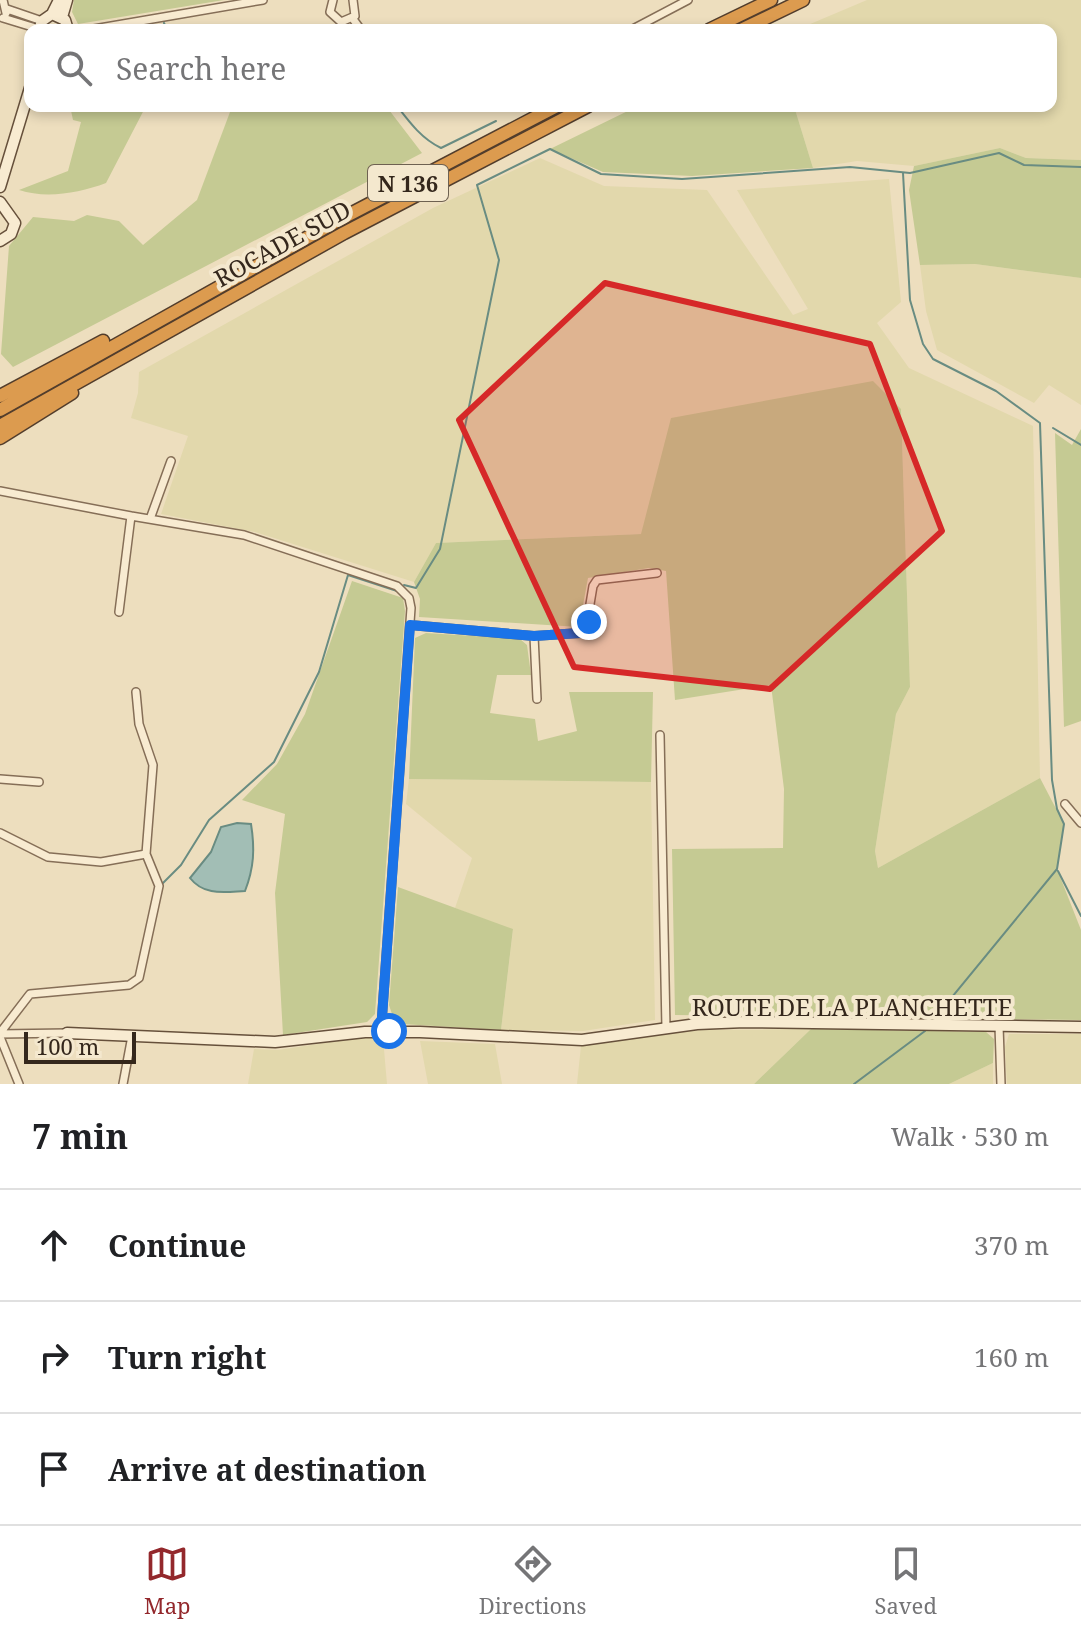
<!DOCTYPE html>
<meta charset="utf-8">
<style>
body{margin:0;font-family:"Noto Serif",serif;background:#f6f6f6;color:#202124}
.scale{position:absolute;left:24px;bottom:20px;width:112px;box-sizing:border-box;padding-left:8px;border:4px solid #34271c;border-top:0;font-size:22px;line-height:28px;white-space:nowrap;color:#34271c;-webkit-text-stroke:6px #f4e8ce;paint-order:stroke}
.stop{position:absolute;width:24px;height:24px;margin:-18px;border:6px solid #1a73e8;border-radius:50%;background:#fff}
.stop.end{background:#1a73e8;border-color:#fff;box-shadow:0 2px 8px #0008}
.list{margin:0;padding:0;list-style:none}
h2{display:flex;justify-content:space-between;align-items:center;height:104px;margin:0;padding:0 32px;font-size:34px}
h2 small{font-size:26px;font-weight:400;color:#757577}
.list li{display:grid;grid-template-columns:52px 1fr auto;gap:24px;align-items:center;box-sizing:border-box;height:112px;padding:0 32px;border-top:2px solid #e0e0e0}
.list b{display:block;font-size:30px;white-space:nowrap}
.list em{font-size:26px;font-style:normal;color:#757577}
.icon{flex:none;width:44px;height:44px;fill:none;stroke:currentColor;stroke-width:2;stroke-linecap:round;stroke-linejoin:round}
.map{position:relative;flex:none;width:1081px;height:1084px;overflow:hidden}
.search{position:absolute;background:#fff;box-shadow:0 4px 12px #0003;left:24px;right:24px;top:24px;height:88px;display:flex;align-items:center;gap:20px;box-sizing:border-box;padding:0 28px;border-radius:16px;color:#757577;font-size:30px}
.sheet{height:440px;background:#fff}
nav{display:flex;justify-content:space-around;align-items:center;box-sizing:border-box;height:112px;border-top:2px solid #e0e0e0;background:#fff;font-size:22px;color:#757577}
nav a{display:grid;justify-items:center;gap:4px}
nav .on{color:#93282c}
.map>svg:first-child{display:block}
.farmland{fill:#e2d8ac}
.green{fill:#c5ca93}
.water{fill:#a2beb5;stroke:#698c82;stroke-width:2}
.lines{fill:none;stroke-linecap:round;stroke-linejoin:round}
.stream{stroke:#698c82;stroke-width:2}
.street-casing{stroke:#856e57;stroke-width:10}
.secondary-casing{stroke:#66503b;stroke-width:13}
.highway-casing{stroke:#523d2c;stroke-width:15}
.street{stroke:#f8ebd1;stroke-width:7}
.secondary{stroke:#f8ebd1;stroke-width:10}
.highway{stroke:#dc9b4f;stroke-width:12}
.route{stroke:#1a73e8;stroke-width:10}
.marked{fill:#d62828;fill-opacity:0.2;stroke:#d62828;stroke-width:6;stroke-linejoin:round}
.labels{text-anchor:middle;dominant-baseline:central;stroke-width:8;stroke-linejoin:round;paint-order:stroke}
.shield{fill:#f4e8ce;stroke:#6e6151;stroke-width:2}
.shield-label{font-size:22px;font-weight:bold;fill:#34271c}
.street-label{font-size:24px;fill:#34271c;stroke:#f4e8ce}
</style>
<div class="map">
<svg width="1081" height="1084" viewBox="0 0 1081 1084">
<rect width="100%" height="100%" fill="#eddebe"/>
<path class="farmland" d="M 867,0 L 1081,0 L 1081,160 L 1026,158 L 1000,148 L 914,166 L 857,161 L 813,168 L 794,106 L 1051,106 L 1051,30 L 796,30 Z
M 540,158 L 604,186 L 707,190 L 793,315 L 808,309 L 737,190 L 889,179 L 901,302 L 877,323 L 909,368 L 1033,426 L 1040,778 L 878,868 L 875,851 L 896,714 L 910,687 L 901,409 L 641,534 L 436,543 L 414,582 L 255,532 L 161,514 L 188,436 L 131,418 L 138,393 L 139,372 L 433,208 Z
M 975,264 L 1081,278 L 1081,405 L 1049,385 L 1034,403 L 937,350 L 926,311 L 920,265 Z
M 409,779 L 651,782 L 655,1020 L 583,1031 L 501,1030 L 513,930 L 455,908 L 472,858 L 406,804 Z
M 811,1029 L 754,1084 L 577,1084 L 581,1046 L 692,1030 Z
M 1009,1034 L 1081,1034 L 1081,1084 L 1007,1084 L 1005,1047 Z
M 357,1038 L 383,1038 L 387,1084 L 248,1084 L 254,1049 L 278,1050 Z
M 420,1041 L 495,1044 L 502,1084 L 428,1084 Z
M 993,1063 L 993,1084 L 949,1084 Z"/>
<path class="green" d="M 74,0 L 224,0 L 78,24 L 72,12 Z
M 70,106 L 146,106 L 106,183 C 79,193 46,199 19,190 L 68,171 L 81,122 L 73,120 Z
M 218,106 L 386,106 L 422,153 L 13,367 L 1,354 L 9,246 L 33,217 L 74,221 L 87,215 L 119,221 L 143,245 L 197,200 L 230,112 Z
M 638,106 L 794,106 L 813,168 L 692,176 L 603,172 L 550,149 Z
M 1000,148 L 1026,158 L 1081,160 L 1081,278 L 975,264 L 920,265 L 909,190 L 914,166 Z
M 873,381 L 901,409 L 910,687 L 896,714 L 875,851 L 878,868 L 1040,778 L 1064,824 L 1057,869 L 1081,930 L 1081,1020 L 675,1015 L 672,849 L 783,848 L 784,789 L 771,685 L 675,700 L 666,571 L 649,568 L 588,578 L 579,627 L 419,617 L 420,599 L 414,582 L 436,543 L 641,534 L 671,418 Z
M 1081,429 L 1081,721 L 1064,727 L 1055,433 L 1072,445 Z
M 352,581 L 403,598 L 405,611 L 375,1014 L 367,1022 L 283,1035 L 275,893 L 285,814 L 242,800 L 277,764 L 305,714 Z
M 426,633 L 520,639 L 527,645 L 531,675 L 497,675 L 490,713 L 535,719 L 538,741 L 577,731 L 569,692 L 653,692 L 651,782 L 409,779 L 415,638 Z
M 398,887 L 513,929 L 501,1030 L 402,1024 L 393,1017 L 389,1005 Z
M 811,1029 L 986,1032 L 994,1039 L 993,1063 L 949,1084 L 754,1084 Z"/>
<path class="water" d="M 237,823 L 251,824 C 255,849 254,868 245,891 C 224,892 204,896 190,878 L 211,852 L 221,827 Z"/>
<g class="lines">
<path class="stream" d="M 164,23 L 167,30
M 397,106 C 410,123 422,139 441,148 L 496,121
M 903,173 L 910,300 L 923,344 L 933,359 L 996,391 L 1040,423 L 1052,780 L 1057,809 L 1064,824 L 1057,869 L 934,1019
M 1053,428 L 1081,445
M 404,585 L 416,588 L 440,549 L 499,260 L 477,185 L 550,149 L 601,174 L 682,179 L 850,167 L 910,173 L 999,153 L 1024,165 L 1081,167
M 1058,871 L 1081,916
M 163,883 L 181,865 L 209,820 L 274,762 L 319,672 L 348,575 L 397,591
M 854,1084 L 925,1031"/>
<g class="street-casing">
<path id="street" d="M 3,0 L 6,13
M 333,0 L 330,12 L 341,22 L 355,16 L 353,0
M 7,9 L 42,21
M 3,18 L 39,29
M 353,19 L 361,30
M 88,30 L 263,0
M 631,30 L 688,0
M 0,491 L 131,516 L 119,612
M 131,516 L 244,535 L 397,586 L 409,598 L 411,608 L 381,1031
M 150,519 L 171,461
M 410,625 L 534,636 L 537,699
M 534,636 L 580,633 L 586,628 L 593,586 L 597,580 L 657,573
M 660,735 L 666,1028
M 0,779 L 39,782
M 1065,804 L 1081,823
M 0,833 L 48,857 L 101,862 L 146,854
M 999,1026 L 1001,1084
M 0,1033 L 30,994 L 129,985 L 139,978 L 159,886 L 146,854 L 153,765 L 139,724 L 136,692
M 0,1034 L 67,1033
M 0,1037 L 19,1084
M 123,1084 L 132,1036"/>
</g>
<g class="secondary-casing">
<path id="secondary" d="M 52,14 L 59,0
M 62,17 L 67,0
M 39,30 L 42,21 L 52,14 L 65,20 L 68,30
M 0,187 L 30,88
M 0,202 L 15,223 L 11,234 L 0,241
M 67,1033 L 275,1042 L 365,1032 L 420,1032 L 582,1040 L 697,1024 L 745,1022 L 1081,1027"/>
</g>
<g class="highway-casing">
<path id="highway" d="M 709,30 L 771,0
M 741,30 L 803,0
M 0,396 L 103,341
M 0,410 L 335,222 L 557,106
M 0,426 L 344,233 L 588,106
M 0,438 L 72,393"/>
</g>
<use href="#street" class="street"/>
<use href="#secondary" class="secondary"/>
<use href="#highway" class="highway"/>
</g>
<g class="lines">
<path class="route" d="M 389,1031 L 381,1031 L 410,625 L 534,636 L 580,633 L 589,622"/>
</g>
<path class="marked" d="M 605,283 L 870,344 L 942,531 L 770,689 L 574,667 L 459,420 Z"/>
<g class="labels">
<rect class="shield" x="368" y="165" width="80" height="36" rx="6"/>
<g class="shield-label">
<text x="408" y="183">N 136</text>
</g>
<g class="street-label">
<text transform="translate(282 243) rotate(-29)">ROCADE SUD</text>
<text x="852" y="1006">ROUTE DE LA PLANCHETTE</text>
</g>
</g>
</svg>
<div class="scale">100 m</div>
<div class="stop" style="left:389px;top:1031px"></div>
<div class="stop end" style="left:589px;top:622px"></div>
<div class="search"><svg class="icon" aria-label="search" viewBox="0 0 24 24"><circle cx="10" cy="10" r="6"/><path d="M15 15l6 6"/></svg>Search here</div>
</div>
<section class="sheet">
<h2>7 min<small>Walk · 530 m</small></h2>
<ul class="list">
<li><svg class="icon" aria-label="ahead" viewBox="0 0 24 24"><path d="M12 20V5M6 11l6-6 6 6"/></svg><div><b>Continue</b></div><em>370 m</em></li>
<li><svg class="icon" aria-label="right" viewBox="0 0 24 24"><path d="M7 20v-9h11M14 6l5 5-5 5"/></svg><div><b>Turn right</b></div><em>160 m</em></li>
<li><svg class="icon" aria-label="arrive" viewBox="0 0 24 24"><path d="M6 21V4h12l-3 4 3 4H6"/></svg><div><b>Arrive at destination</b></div></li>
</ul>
</section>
<nav>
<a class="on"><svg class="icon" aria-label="map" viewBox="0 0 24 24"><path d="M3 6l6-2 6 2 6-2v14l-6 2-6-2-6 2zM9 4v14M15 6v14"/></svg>Map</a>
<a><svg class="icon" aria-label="directions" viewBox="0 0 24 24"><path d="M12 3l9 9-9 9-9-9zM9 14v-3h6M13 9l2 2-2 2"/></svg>Directions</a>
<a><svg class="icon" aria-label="saved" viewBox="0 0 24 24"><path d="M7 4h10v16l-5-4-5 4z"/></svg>Saved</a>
</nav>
